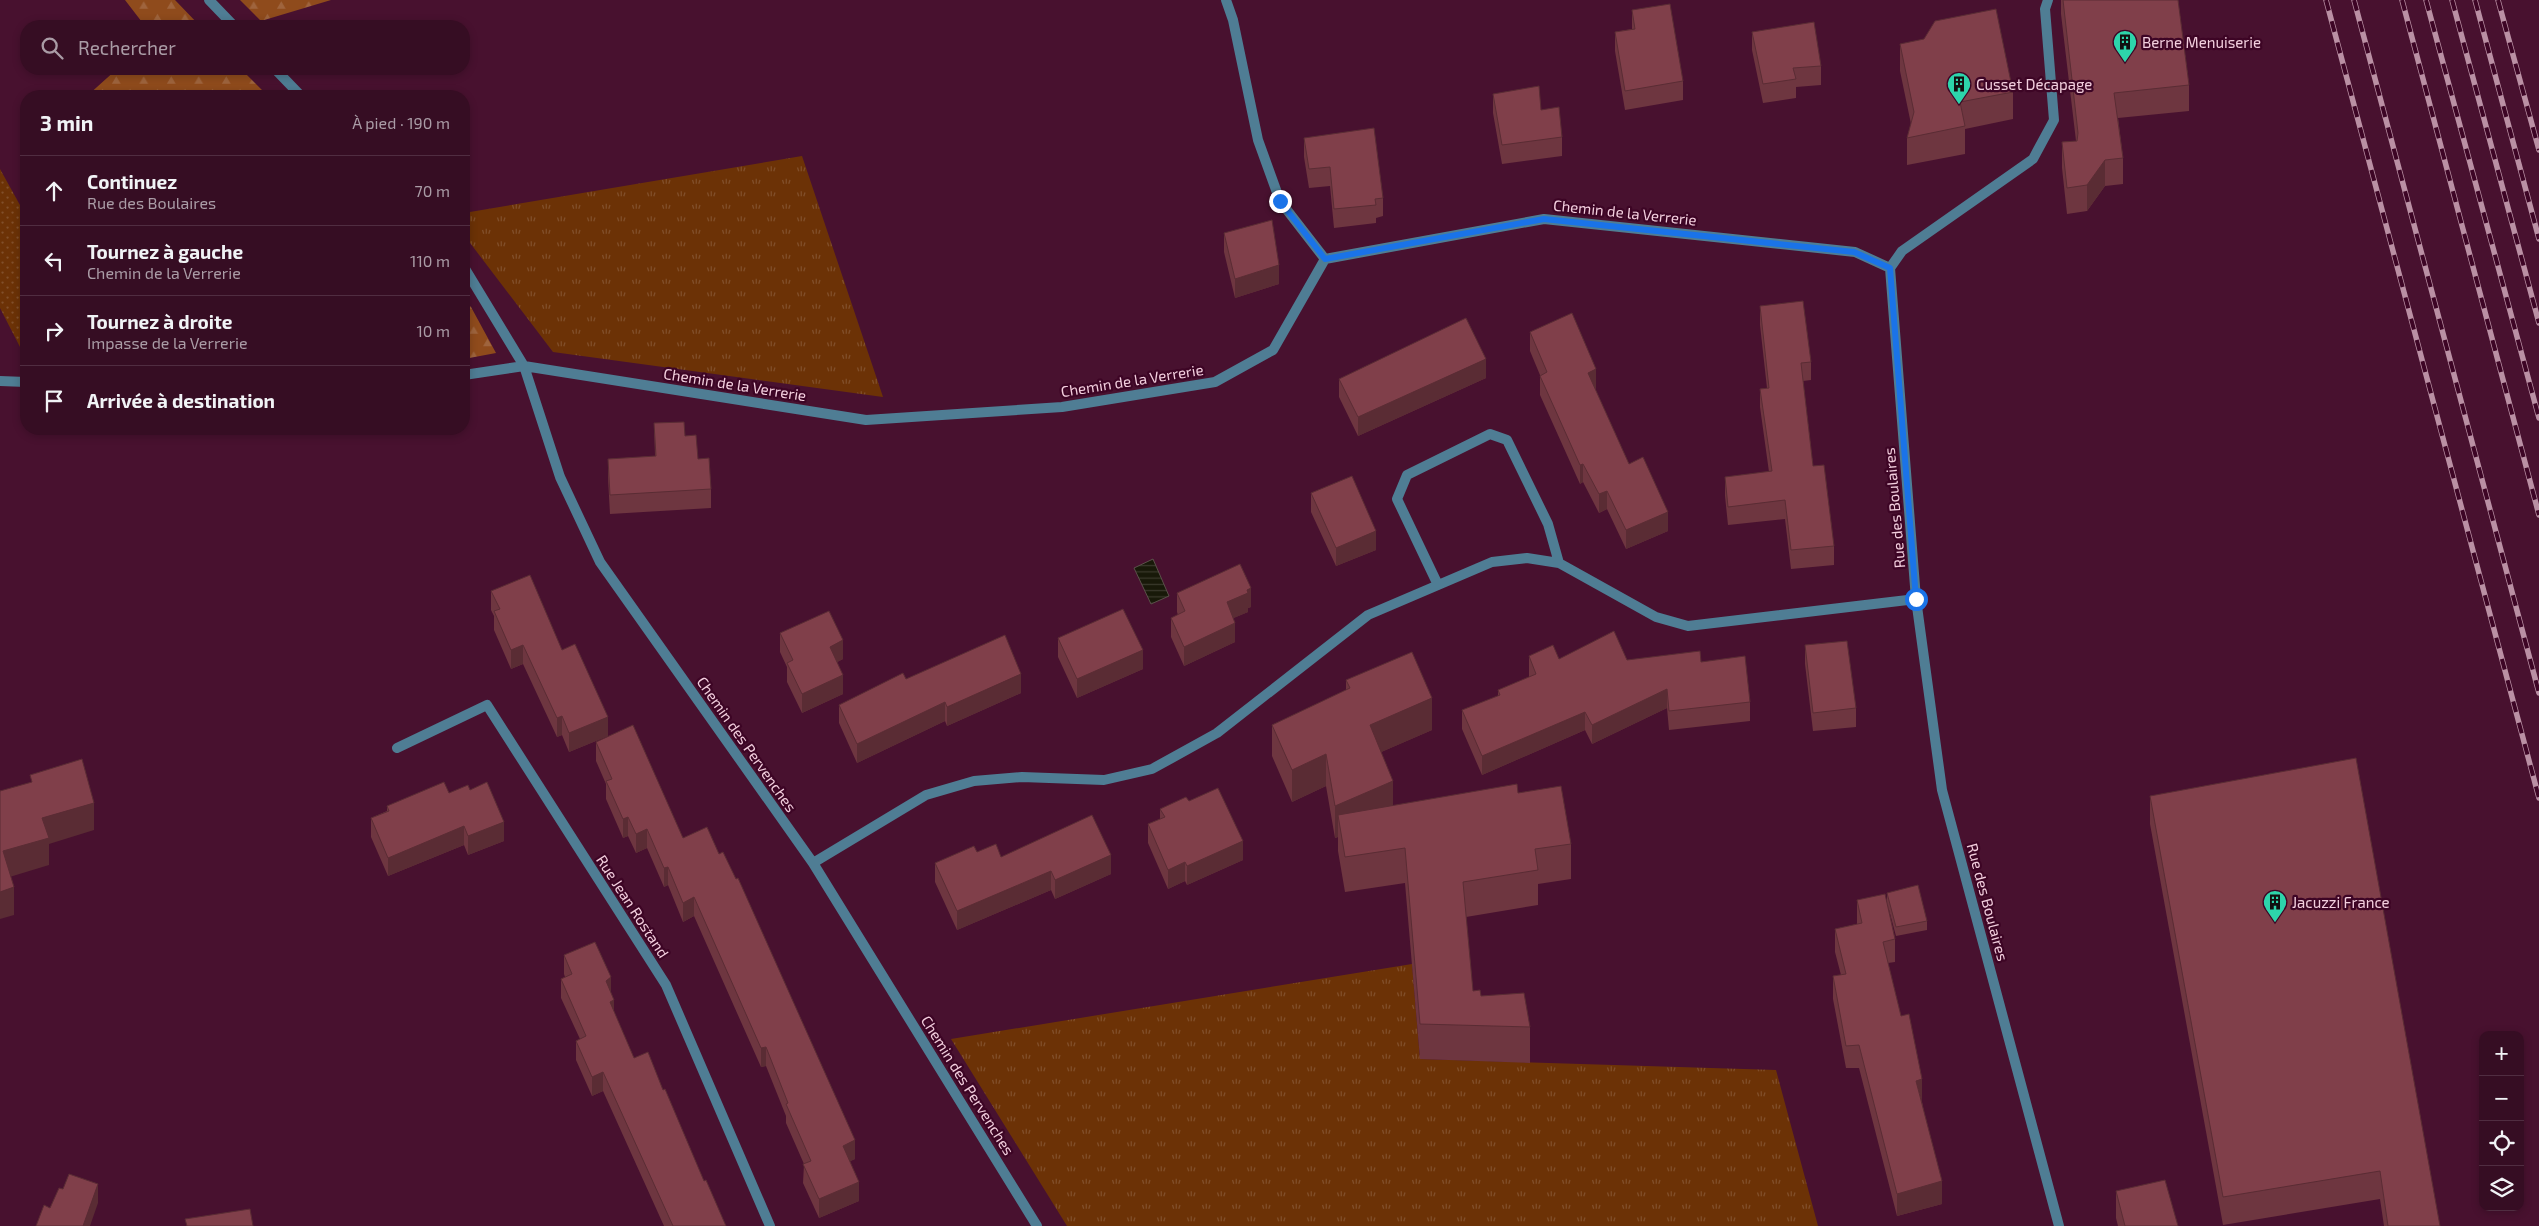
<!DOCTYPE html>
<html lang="fr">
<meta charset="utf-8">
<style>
body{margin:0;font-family:"Exo 2",sans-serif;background:#411b30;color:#f1f3f6}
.controls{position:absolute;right:15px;bottom:15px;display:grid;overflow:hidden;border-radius:10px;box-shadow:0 2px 8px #0003}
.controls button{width:45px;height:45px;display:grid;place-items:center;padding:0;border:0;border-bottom:1px solid #502d41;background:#360d23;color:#f1f3f6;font:25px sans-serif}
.stop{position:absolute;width:15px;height:15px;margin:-11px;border:4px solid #1a73e8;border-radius:50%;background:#fff}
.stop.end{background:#1a73e8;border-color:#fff;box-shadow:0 1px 5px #0008}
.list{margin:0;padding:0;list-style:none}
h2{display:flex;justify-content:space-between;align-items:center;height:65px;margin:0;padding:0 20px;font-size:21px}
h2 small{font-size:16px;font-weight:400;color:#aa9ca6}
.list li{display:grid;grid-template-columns:32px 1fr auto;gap:15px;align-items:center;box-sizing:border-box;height:70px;padding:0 20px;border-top:1px solid #502d41}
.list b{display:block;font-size:19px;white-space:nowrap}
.list p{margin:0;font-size:16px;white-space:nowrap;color:#aa9ca6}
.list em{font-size:16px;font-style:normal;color:#aa9ca6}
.icon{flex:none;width:28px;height:28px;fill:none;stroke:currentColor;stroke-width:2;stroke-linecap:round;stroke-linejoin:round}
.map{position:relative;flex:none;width:2539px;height:1226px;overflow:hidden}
.search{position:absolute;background:#360d23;box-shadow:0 2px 8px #0003;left:20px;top:20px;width:450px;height:55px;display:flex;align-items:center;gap:12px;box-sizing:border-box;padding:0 18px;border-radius:20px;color:#aa9ca6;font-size:19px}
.panel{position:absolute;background:#360d23;box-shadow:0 2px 8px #0003;left:20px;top:90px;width:450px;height:345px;border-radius:20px}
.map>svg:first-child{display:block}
.grass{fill:url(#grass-tufts)}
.forest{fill:url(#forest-firs)}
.park{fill:url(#park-dots)}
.water{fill:url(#water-rules);stroke:#5a5049}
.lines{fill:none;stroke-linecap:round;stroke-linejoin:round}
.minor{stroke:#4f7d94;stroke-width:10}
.rail-casing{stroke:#ba90a4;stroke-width:5.5}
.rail{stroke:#3d0525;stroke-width:4;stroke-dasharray:11;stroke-linecap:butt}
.wall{fill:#6e3640}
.shaded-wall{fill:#5a2c34}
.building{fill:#803f4a;stroke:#5a2c34}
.route{stroke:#1a73e8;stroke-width:6}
.labels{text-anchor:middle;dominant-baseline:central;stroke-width:4.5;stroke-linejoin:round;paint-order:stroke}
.poi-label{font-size:15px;fill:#f3cfde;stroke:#3d0525;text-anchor:start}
.street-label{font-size:15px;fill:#f3cfde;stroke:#3d0525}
</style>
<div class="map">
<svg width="2539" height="1226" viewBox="0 0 2539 1226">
<defs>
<pattern id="grass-tufts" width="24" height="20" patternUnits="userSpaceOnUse" patternTransform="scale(1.25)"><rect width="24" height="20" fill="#6c3206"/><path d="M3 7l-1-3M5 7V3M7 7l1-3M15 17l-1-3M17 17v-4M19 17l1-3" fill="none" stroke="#814f2a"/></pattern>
<pattern id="forest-firs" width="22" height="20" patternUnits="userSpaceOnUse" patternTransform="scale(1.25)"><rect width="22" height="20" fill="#8f4b1c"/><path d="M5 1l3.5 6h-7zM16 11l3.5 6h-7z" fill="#9f643d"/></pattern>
<pattern id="park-dots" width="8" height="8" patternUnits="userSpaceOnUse" patternTransform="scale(1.25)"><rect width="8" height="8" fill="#6c3206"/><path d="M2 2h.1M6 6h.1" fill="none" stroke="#814f2a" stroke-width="1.8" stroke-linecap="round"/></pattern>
<pattern id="water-rules" width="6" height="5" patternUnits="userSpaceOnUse" patternTransform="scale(1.25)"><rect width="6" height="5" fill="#181909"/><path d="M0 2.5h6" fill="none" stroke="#3a392c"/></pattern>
</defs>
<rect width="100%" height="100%" fill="#48112f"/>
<path class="grass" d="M 802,156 L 883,397 L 553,352 L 464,235 L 464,213 Z
M 1412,964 L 1420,1059 L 1776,1070 L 1818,1226 L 1067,1226 L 951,1039 Z"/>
<path class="forest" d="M 125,0 L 175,0 L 200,26 L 145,26 Z
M 240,0 L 331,0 L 261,21 Z
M 117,69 L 241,69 L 268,96 L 87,96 Z
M 464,300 L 471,307 L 496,353 L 464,359 Z"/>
<path class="park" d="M 0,169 L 26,216 L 26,347 L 20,347 L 0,308 Z"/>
<path class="water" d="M 1153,559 L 1169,596 L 1151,604 L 1134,568 Z"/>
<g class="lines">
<path class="minor" d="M 209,0 L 234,26
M 1226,0 L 1233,20 L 1258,140 L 1280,201 L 1325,259
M 2048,0 L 2045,9 L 2054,120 L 2033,159 L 1902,251 L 1890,268 L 1916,599 L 1942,790 L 2059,1226
M 275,69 L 301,96
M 464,267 L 524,366 L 560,477 L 600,562 L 813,863 L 1037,1226
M 464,375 L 524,366 L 866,420 L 1062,407 L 1215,382 L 1273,350 L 1325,259 L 1544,219 L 1855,252 L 1890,268
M 0,381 L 26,382
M 1438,585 L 1397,499 L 1407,475 L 1490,434 L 1507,440 L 1548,524 L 1559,563
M 397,748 L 487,705 L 666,985 L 770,1226
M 813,863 L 926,795 L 974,781 L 1022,777 L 1104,780 L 1152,769 L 1217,733 L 1368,615 L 1492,562 L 1527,558 L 1559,563 L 1656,617 L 1688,626 L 1916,599"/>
<g class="rail-casing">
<path id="rail" d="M 2326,0 L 2539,798
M 2354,0 L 2539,693
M 2402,0 L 2539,515
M 2426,0 L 2539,418
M 2452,0 L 2539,323
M 2475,0 L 2539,239
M 2498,0 L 2539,150"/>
</g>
<use href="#rail" class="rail"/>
</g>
<path class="wall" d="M 2061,0 L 2178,0 L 2189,85 L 2189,111 L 2118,118 L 2123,158 L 2123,184 L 2105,186 L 2087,211 L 2067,214 L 2062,168 L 2062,142 L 2076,141 L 2061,14 Z
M 1632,10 L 1683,81 L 1683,100 L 1625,110 L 1615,51 L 1615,32 L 1632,29 Z
M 1752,32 L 1821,66 L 1821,85 L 1796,87 L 1796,98 L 1763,103 L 1752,50 Z
M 1900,44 L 2013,92 L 2013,119 L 1965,129 L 1965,154 L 1907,165 L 1907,138 L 1911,124 L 1900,71 Z
M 1493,94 L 1541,110 L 1562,137 L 1562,156 L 1502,164 L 1493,113 Z
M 1304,138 L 1383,198 L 1383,216 L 1376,218 L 1376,223 L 1334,228 L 1330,186 L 1309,188 L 1304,157 Z
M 1224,233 L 1279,284 L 1235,298 L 1224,252 Z
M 1760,306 L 1811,362 L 1811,380 L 1803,381 L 1813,466 L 1834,546 L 1834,565 L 1791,569 L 1785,519 L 1728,525 L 1725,496 L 1725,477 L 1769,472 L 1760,407 L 1760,389 L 1767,388 L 1760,325 Z
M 1530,332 L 1596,388 L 1595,389 L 1629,464 L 1668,531 L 1626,549 L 1607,509 L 1599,513 L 1583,482 L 1580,484 L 1540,395 L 1540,375 L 1530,351 Z
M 1486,378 L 1358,436 L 1339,397 L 1339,379 Z
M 654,423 L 685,436 L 698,459 L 711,489 L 711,508 L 610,514 L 608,478 L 608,459 L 655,456 Z
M 1311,493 L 1376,550 L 1336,566 L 1311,512 Z
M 491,591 L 562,650 L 608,736 L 569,752 L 562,735 L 557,737 L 523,664 L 511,669 L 494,630 L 494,616 L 491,610 Z
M 1177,593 L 1251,607 L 1248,608 L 1248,612 L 1233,618 L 1235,642 L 1184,666 L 1171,637 L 1171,618 L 1178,615 L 1177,612 Z
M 780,633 L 843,659 L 837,662 L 843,694 L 802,713 L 787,682 L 787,667 L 780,652 Z
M 1058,638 L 1143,669 L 1077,698 L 1058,657 Z
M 1805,645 L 1856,708 L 1856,727 L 1813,731 L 1805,664 Z
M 1529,656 L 1559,659 L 1627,660 L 1701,662 L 1750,702 L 1750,721 L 1669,730 L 1667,708 L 1592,744 L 1585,730 L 1482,775 L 1462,729 L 1462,710 L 1498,696 L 1498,690 L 1529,677 Z
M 906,679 L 1021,693 L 947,726 L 945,721 L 857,763 L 839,723 L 839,705 Z
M 1346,680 L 1432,730 L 1381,752 L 1393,806 L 1518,793 L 1571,844 L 1571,879 L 1538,884 L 1538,905 L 1466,917 L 1473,991 L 1530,1027 L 1530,1063 L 1420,1059 L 1405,883 L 1345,892 L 1338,851 L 1338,837 L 1335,838 L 1326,786 L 1292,802 L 1272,756 L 1272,725 L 1346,690 Z
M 596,742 L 683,838 L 855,1159 L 850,1161 L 859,1201 L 819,1218 L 803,1183 L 804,1164 L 786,1123 L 786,1116 L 766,1066 L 761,1067 L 694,916 L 683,922 L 668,885 L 664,887 L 647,848 L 636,853 L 628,836 L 623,838 L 606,799 L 606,784 L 596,761 Z
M 470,790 L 504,841 L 468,855 L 464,845 L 388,876 L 371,837 L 371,818 L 387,811 L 387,806 Z
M 2150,796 L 2440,1226 L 2384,1226 L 2380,1199 L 2223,1225 L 2150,824 Z
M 1189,801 L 1243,860 L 1187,885 L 1185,881 L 1168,889 L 1148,843 L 1148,824 L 1160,819 L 1160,809 Z
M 977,852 L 1001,857 L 1111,874 L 1055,899 L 1051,890 L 957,930 L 935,882 L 935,863 Z
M 1887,893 L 1927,921 L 1927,930 L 1896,936 L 1888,906 L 1895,939 L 1895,962 L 1888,963 L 1922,1102 L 1942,1204 L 1897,1216 L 1859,1068 L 1846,1068 L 1833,999 L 1833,976 L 1841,975 L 1835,952 L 1835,929 L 1857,924 L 1857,900 L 1887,902 Z
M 564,955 L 611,993 L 614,1012 L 634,1058 L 663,1090 L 704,1181 L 726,1226 L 664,1226 L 603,1091 L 592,1096 L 576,1060 L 576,1041 L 580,1039 L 561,998 L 561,979 L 565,977 L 564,974 Z
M 2116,1191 L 2178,1226 L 2118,1226 L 2116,1218 Z"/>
<path class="shaded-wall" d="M 2105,160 L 2105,186 L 2087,211 L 2087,185 Z
M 1279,265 L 1279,284 L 1235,298 L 1235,279 Z
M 1486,359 L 1486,378 L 1358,436 L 1358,417 Z
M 1596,369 L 1596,388 L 1588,392 L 1588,373 Z
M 1583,464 L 1583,482 L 1580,484 L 1580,465 Z
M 1607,491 L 1607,509 L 1599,513 L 1599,494 Z
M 1668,512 L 1668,531 L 1626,549 L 1626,530 Z
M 1376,531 L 1376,550 L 1336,566 L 1336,548 Z
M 1251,588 L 1251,607 L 1248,608 L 1248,612 L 1227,621 L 1227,602 Z
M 1235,623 L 1235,642 L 1184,666 L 1184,647 Z
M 843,640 L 843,659 L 830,666 L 830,647 Z
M 523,645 L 523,664 L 511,669 L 511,650 Z
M 1143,650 L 1143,669 L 1077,698 L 1077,679 Z
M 1021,674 L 1021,693 L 947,726 L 947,707 Z
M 843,675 L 843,694 L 802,713 L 802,694 Z
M 1667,689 L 1667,708 L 1592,744 L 1592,725 Z
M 1432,698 L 1432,730 L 1370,757 L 1370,725 Z
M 945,702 L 945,721 L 857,763 L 857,744 Z
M 1585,712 L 1585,730 L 1482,775 L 1482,756 Z
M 562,716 L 562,735 L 557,737 L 557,718 Z
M 608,717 L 608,736 L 569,752 L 569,733 Z
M 1326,754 L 1326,786 L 1292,802 L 1292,770 Z
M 1393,781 L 1393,813 L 1338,815 L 1338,837 L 1335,838 L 1335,806 Z
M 94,803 L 94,830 L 49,844 L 49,865 L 3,879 L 3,851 L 42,818 Z
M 628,817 L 628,836 L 623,838 L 623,819 Z
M 504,822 L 504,841 L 468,855 L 468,836 Z
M 464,826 L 464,845 L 388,876 L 388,858 Z
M 647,829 L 647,848 L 636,853 L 636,834 Z
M 1243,841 L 1243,860 L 1187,885 L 1187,866 Z
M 1111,855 L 1111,874 L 1055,899 L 1055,880 Z
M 1185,862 L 1185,881 L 1168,889 L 1168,870 Z
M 668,867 L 668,885 L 664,887 L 664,868 Z
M 1051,871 L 1051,890 L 957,930 L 957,911 Z
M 14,887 L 14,915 L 0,919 L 0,892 Z
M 694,897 L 694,916 L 683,922 L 683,903 Z
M 611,977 L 611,996 L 606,981 Z
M 614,1000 L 614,1019 L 610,1002 Z
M 766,1047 L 766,1066 L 761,1067 L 761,1048 Z
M 603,1072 L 603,1091 L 592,1096 L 592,1077 Z
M 1922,1079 L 1922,1102 L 1916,1081 Z
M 855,1140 L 855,1159 L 843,1165 L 843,1146 Z
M 1942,1181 L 1942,1204 L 1897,1216 L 1897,1194 Z
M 859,1182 L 859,1201 L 819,1218 L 819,1199 Z
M 98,1184 L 98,1203 L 90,1226 L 83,1226 Z"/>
<path class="building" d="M 2063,0 L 2178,0 L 2189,85 L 2114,93 L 2123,158 L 2105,160 L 2087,185 L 2067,188 L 2062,142 L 2077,141 L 2078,133 Z
M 1670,4 L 1683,81 L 1625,91 L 1615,32 L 1635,29 L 1632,10 Z
M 1996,9 L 2013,92 L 1960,102 L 1965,126 L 1907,138 L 1914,112 L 1900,44 L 1924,39 L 1935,21 Z
M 1814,22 L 1821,66 L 1793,68 L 1796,79 L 1763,84 L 1752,32 Z
M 1539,86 L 1541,110 L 1559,107 L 1562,137 L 1502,145 L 1493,94 Z
M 1374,128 L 1383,198 L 1375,199 L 1376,205 L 1334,209 L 1330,167 L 1309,169 L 1304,138 Z
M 1272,220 L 1279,265 L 1235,279 L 1224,233 Z
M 1803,301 L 1811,362 L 1801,363 L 1813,466 L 1824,465 L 1834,546 L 1791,550 L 1785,500 L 1728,507 L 1725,477 L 1772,471 L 1760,389 L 1769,388 L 1760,306 Z
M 1572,313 L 1596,369 L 1588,373 L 1629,464 L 1643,457 L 1668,512 L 1626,530 L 1607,491 L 1599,494 L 1583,464 L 1580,465 L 1540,376 L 1547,372 L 1530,332 Z
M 1466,318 L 1486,359 L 1358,417 L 1339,379 Z
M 684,422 L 685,436 L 696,435 L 698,459 L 709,458 L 711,489 L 610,495 L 608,459 L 656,456 L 654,423 Z
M 1352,476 L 1376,531 L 1336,548 L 1311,493 Z
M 1240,564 L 1251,588 L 1247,590 L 1248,593 L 1227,602 L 1235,623 L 1184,647 L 1171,618 L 1185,611 L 1177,593 Z
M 530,575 L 562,650 L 575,644 L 608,717 L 569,733 L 562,716 L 557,718 L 523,645 L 511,650 L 494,611 L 500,609 L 491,591 Z
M 1123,609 L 1143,650 L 1077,679 L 1058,638 Z
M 829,611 L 843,640 L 830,647 L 843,675 L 802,694 L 787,663 L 793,660 L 780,633 Z
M 1614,631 L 1627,660 L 1700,651 L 1701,662 L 1745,656 L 1750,702 L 1669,711 L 1667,689 L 1592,725 L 1585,712 L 1482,756 L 1462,710 L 1500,695 L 1498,690 L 1536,674 L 1529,656 L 1553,645 L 1559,659 Z
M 1005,635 L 1021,674 L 947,707 L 945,702 L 857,744 L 839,705 L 903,673 L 906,679 Z
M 1847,641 L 1856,708 L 1813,713 L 1805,645 Z
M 1412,652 L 1432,698 L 1370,725 L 1393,781 L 1335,806 L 1326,754 L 1292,770 L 1272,725 L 1350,688 L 1346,680 Z
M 633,725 L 683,838 L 707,827 L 719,854 L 723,852 L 736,879 L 738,878 L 855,1140 L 843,1146 L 859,1182 L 819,1199 L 803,1164 L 811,1161 L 786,1104 L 788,1103 L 766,1047 L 761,1048 L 694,897 L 683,903 L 668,867 L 664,868 L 647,829 L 636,834 L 628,817 L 623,819 L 606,781 L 612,779 L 596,742 Z
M 2356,758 L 2440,1226 L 2388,1226 L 2380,1171 L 2223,1197 L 2150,796 Z
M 82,759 L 94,803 L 42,818 L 49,838 L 3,851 L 14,887 L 0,892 L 0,791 L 32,782 L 30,775 Z
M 444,782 L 449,793 L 468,785 L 470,790 L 487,782 L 504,822 L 468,836 L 464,826 L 388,858 L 371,818 L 389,811 L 387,806 Z
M 1517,784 L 1518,793 L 1561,786 L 1571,844 L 1535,849 L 1538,870 L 1463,882 L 1473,991 L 1480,990 L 1481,996 L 1524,993 L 1530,1027 L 1420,1024 L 1405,848 L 1345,857 L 1338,815 Z
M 1218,788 L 1243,841 L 1187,866 L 1185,862 L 1168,870 L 1148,824 L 1165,817 L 1160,809 L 1186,797 L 1189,801 Z
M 1092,815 L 1111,855 L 1055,880 L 1051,871 L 957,911 L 935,863 L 974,846 L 977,852 L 996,844 L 1001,857 Z
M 1918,885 L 1927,921 L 1896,927 L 1887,893 Z
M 1885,894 L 1895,939 L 1883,942 L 1901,1016 L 1909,1014 L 1922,1079 L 1916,1081 L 1942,1181 L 1897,1194 L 1859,1045 L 1846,1046 L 1833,976 L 1846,974 L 1835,929 L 1862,923 L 1857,900 Z
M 595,942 L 611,977 L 606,981 L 614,1000 L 610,1002 L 634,1058 L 648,1052 L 663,1090 L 665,1089 L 704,1181 L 706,1180 L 726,1226 L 673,1226 L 603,1072 L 592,1077 L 576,1041 L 586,1036 L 561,979 L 572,974 L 564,955 Z
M 69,1174 L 98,1184 L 83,1226 L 36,1226 L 44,1205 L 50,1208 L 59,1188 L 63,1189 Z
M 2165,1180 L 2178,1226 L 2125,1226 L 2116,1191 Z
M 250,1209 L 253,1226 L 187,1226 L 185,1219 Z"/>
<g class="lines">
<path class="route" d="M 1280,201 L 1325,259 L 1544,219 L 1854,252 L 1890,268 L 1916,599"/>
</g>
<defs>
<g id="building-pin" transform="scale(1.25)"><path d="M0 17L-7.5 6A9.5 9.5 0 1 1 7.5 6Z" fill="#2dd5ab" stroke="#3d0525"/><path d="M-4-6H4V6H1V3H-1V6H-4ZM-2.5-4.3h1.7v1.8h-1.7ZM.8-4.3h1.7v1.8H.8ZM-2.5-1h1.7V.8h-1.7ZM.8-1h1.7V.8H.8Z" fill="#111"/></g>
</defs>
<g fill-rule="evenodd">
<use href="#building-pin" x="2125" y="42"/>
<use href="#building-pin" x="1959" y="84"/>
<use href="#building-pin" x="2275" y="902"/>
</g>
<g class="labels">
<g class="poi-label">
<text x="2142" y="42">Berne Menuiserie</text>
<text x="1976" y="84">Cusset Décapage</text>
<text x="2292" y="902">Jacuzzi France</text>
</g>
<g class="street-label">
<text transform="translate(1625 212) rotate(6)">Chemin de la Verrerie</text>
<text transform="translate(1132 380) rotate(-9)">Chemin de la Verrerie</text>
<text transform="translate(735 384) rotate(9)">Chemin de la Verrerie</text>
<text transform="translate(1894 508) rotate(-95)">Rue des Boulaires</text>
<text transform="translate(747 744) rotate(55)">Chemin des Pervenches</text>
<text transform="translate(1988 902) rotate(75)">Rue des Boulaires</text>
<text transform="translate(633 906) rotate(57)">Rue Jean Rostand</text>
<text transform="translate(968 1085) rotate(58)">Chemin des Pervenches</text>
</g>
</g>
</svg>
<div class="controls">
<button>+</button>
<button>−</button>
<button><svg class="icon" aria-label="locate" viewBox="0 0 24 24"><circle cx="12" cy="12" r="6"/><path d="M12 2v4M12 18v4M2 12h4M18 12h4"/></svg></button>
<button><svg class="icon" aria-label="layers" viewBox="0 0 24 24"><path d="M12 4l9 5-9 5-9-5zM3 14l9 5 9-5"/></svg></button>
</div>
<div class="stop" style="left:1916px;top:599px"></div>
<div class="stop end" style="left:1280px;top:201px"></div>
<div class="search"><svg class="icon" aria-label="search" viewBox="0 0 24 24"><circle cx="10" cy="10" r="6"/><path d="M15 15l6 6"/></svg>Rechercher</div>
<section class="panel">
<h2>3 min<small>À pied · 190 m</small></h2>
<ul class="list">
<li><svg class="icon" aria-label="ahead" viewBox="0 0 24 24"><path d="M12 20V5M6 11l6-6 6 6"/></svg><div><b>Continuez</b><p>Rue des Boulaires</p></div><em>70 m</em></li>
<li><svg class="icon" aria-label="left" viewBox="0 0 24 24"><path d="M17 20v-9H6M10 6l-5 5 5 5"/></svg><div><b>Tournez à gauche</b><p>Chemin de la Verrerie</p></div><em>110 m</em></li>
<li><svg class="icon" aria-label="right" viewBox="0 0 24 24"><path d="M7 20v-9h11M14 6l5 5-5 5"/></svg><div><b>Tournez à droite</b><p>Impasse de la Verrerie</p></div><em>10 m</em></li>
<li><svg class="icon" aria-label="arrive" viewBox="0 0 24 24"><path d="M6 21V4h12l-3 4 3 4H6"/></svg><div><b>Arrivée à destination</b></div></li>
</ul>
</section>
</div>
